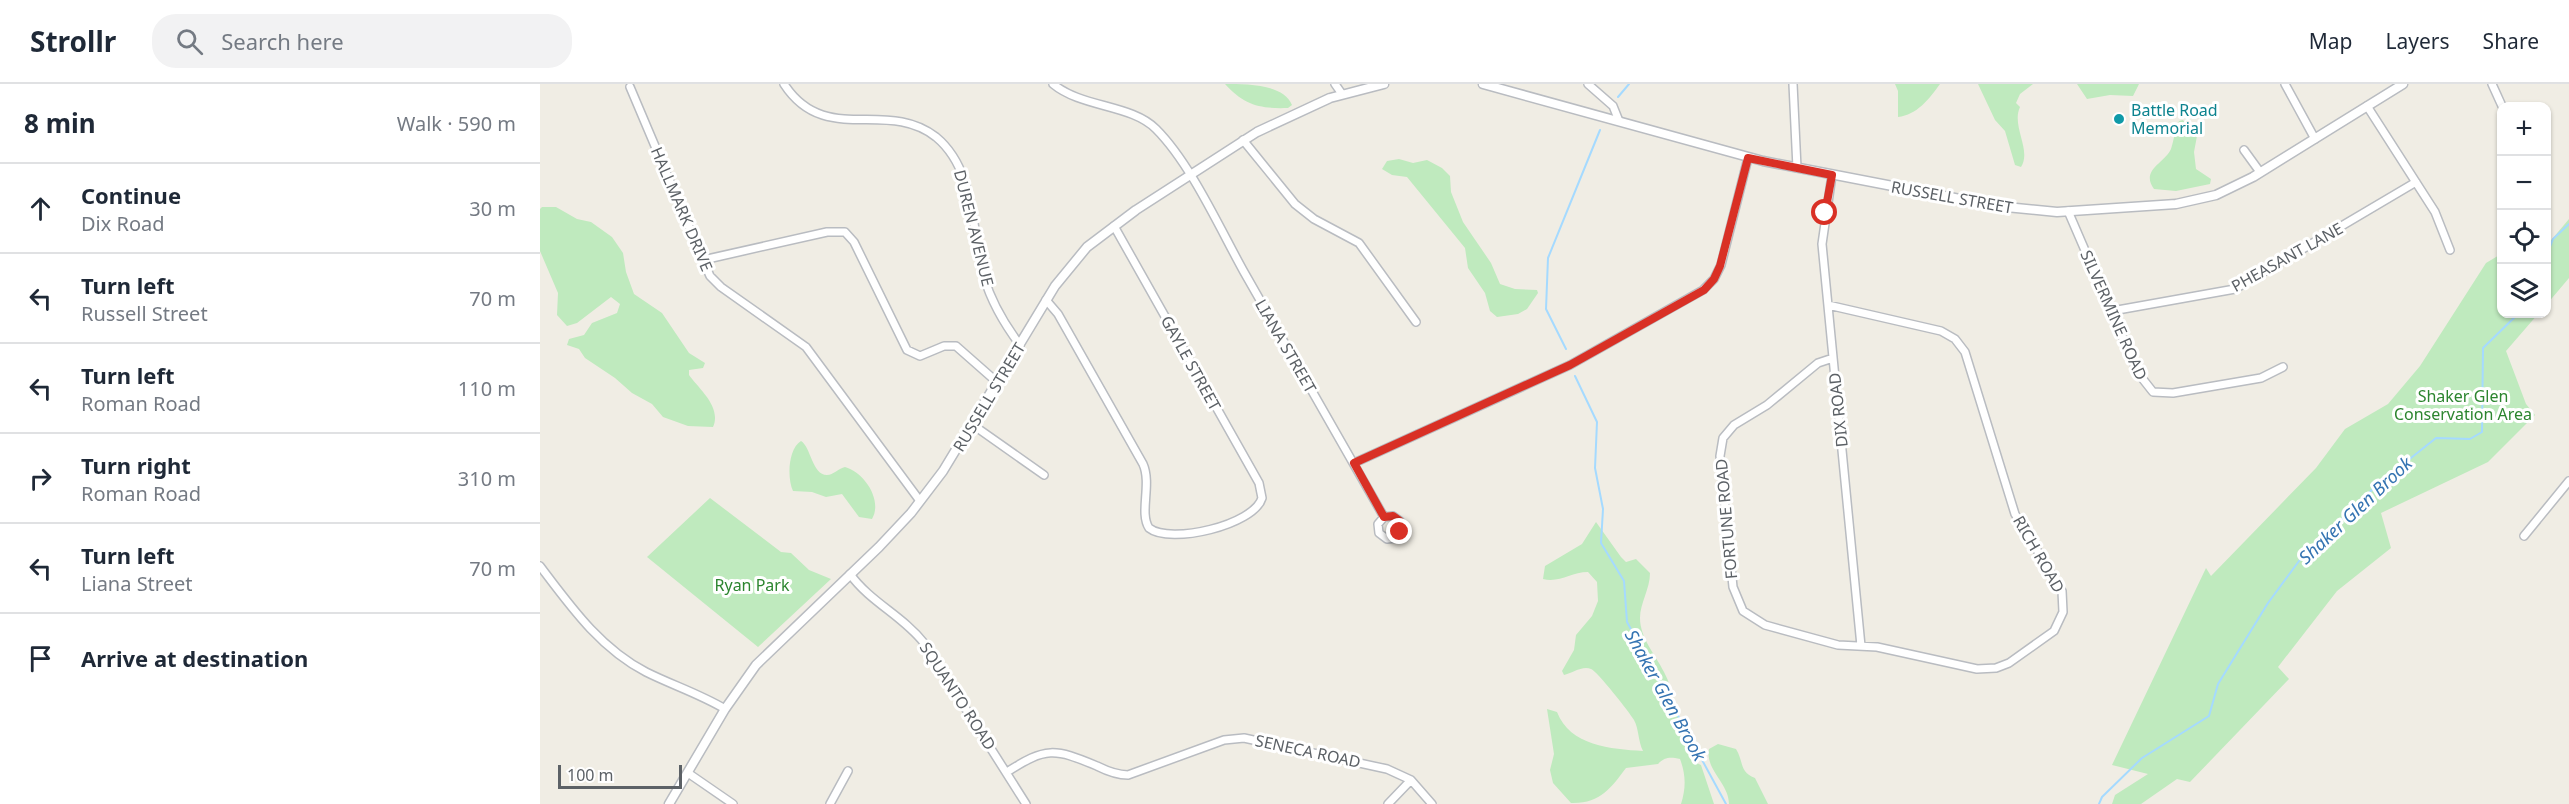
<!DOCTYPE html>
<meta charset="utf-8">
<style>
body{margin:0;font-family:"Noto Sans",sans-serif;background:#f2f2f3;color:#1f2937}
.controls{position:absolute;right:18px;top:18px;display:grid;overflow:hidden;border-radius:12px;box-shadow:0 2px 4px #0004}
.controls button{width:54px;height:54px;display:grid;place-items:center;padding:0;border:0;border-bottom:2px solid #e0e1e3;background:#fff;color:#1f2937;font:30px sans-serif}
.scale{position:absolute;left:18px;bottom:15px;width:124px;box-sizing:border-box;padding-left:6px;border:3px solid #5c6166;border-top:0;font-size:16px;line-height:21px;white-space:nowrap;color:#5c6166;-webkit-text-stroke:4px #fff;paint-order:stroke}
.stop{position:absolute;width:18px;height:18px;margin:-14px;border:4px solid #d93025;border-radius:50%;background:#fff}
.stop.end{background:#d93025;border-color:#fff;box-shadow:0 2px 6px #0008}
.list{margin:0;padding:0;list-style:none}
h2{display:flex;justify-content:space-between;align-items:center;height:78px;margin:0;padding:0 24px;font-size:26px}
h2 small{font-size:20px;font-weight:400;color:#747a83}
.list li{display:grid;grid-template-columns:39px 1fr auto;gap:18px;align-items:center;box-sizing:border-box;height:90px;padding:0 24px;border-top:2px solid #e0e1e3}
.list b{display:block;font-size:22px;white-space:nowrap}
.list p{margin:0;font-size:20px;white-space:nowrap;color:#747a83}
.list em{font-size:20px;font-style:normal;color:#747a83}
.icon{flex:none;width:33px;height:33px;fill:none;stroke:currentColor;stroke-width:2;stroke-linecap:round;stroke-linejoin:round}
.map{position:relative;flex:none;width:2029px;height:720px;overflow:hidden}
header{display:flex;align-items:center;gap:36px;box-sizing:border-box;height:84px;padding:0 30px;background:#fff;border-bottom:2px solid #e0e1e3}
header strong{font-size:28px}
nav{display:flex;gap:33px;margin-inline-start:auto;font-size:21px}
.search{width:420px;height:54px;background:#f2f2f3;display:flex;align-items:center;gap:15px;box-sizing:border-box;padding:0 21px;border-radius:24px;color:#747a83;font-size:22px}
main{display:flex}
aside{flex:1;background:#fff}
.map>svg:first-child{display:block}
.green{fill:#bfeabe}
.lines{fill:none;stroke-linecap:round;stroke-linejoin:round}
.stream{stroke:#a5daff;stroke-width:2}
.minor-casing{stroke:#b9bcc1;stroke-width:10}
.tertiary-casing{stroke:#b9bcc1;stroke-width:11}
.minor{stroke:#fff;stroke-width:7}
.tertiary{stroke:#fff;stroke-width:8}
.route{stroke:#d93025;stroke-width:8}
.culture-dot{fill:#0f9aa8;stroke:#fff;stroke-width:2}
.labels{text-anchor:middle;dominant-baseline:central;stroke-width:6;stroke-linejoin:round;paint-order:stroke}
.culture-label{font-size:16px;fill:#0d838f;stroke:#fff;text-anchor:start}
.street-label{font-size:16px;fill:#5c6166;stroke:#fff}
.park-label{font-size:16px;fill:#2c852f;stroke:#fff}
.water-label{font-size:18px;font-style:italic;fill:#3574b2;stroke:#fff}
</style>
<header>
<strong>Strollr</strong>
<div class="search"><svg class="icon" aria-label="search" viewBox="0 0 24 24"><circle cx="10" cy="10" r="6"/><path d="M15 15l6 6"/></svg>Search here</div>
<nav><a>Map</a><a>Layers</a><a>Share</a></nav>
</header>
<main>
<aside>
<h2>8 min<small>Walk · 590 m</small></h2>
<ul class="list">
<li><svg class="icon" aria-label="ahead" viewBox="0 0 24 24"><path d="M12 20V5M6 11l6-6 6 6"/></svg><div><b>Continue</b><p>Dix Road</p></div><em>30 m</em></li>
<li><svg class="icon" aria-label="left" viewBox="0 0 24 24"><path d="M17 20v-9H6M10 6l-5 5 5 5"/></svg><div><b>Turn left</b><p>Russell Street</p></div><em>70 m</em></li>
<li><svg class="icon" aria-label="left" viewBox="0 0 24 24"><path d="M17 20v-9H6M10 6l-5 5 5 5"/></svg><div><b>Turn left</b><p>Roman Road</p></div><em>110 m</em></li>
<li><svg class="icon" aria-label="right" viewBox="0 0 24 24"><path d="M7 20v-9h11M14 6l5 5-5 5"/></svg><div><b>Turn right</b><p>Roman Road</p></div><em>310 m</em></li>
<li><svg class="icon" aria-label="left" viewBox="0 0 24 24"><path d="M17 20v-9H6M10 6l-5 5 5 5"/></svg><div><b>Turn left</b><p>Liana Street</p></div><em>70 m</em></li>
<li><svg class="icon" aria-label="arrive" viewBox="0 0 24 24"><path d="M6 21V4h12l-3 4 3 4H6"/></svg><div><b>Arrive at destination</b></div></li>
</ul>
</aside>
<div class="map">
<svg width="2029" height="720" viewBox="0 0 2029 720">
<rect width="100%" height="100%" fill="#f0ede4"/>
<path class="green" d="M 685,0 C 707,0 744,0 752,21 L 748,24 C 720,25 704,21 685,0 Z
M 1355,0 L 1400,0 C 1389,15 1377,31 1358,33 L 1358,7 Z
M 1438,0 L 1493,0 L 1480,10 L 1476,19 L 1480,23 C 1471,42 1492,66 1481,83 L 1475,81 L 1465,47 L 1455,36 Z
M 1537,0 L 1599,0 L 1593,12 L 1570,11 L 1547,15 Z
M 1643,36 L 1650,47 L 1657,52 L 1654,68 L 1656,85 L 1671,95 L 1670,100 L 1636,107 L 1614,105 C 1600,86 1625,79 1631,65 C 1634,56 1635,46 1639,37 Z
M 859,75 L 873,79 L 887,76 L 902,84 L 910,92 L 911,108 L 923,138 L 951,179 L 960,200 L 975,205 L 997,206 L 998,209 L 987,225 L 978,230 L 957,233 L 950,227 L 945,209 L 928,184 L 925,164 L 867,93 L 852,91 L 842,85 L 847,77 Z
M 2,123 L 16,123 L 37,135 L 51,138 L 72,153 L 83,169 L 86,188 L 94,210 L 122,229 L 149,269 L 165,279 L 163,284 L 149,286 L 149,291 C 159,305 182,323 173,343 L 148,342 L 123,333 L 112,320 L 92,309 L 75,294 L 45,274 L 39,265 L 27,261 L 29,255 L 44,251 L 52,239 L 77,229 L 80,220 L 71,213 L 37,239 L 27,242 L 17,231 L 18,209 L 0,167 L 0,125 Z
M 2029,135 L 2029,194 L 2007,220 L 2007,161 Z
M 1961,170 L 1962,230 L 1998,230 L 1966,267 L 1986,320 L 1995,331 L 1948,378 L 1841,429 L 1851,464 L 1797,507 L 1738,583 L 1749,595 L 1650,698 L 1637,695 L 1601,720 L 1572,720 L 1575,711 L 1608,690 L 1572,681 L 1666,484 L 1671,492 L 1776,384 L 1805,345 L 1848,320 L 1880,282 L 1946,179 Z
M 261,357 C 271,363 272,391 287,391 C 293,391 299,384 305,383 C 324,388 343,416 332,435 L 319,433 L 302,410 L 286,413 L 272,408 L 253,407 C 247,394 248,365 261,357 Z
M 170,414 L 241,468 L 251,469 L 269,486 L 291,495 L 218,563 L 107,473 Z
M 1056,438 L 1081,473 L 1086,478 L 1096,475 L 1110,489 C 1110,505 1100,519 1100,534 C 1100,554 1115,570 1124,588 C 1134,606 1135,627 1142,645 C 1146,657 1150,663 1151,676 L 1161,681 L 1174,720 L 1141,720 C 1146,704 1146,691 1140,675 C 1130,673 1125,673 1118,680 L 1086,684 C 1071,704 1060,720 1031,719 L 1013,699 L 1010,686 L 1014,670 L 1007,625 L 1017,628 C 1030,662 1071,665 1103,667 C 1098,657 1099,645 1094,636 C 1090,629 1057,587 1051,585 C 1043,581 1032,589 1024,591 L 1022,587 L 1034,566 L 1036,551 L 1052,532 L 1058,517 L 1057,498 L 1048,488 C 1031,488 1020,499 1003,495 L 1005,482 L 1042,460 Z
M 1178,660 L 1196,665 C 1204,678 1199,688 1215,694 L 1228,720 L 1189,720 C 1189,699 1165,686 1169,665 Z"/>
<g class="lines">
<path class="stream" d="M 1078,13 L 1089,0
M 2006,173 L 2013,155 L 2029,140
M 1026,265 L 1006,225 L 1008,174 L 1060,46
M 1035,292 L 1057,338 L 1055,384 L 1063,425 L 1061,459 L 1084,497 L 1087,538 L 1186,720
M 1559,720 L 1562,713 L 1602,674 L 1669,632 L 1678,600 L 1728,519 L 1759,477 L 1837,401 L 1896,354 L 1930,355 L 1942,348 L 1943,264 L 1978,230"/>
<g class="minor-casing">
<path id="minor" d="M 244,0 C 285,63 346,14 396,53 C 436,86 431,146 444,193 C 451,217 465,241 480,261
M 513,0 C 542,24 591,20 616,45 C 651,80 680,145 704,188 C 750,270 798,351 844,433 L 838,440 L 839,449 L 847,455 L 856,454 L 861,446 L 860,437 L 853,432 L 844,433
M 795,0 L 802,10
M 1048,0 L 1073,22 L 1079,37
M 1253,0 L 1257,84
M 1745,0 L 1775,55
M 1952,0 L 1962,22
M 90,3 L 170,192 L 181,203 L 266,263 L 380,417
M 1827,22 L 1895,128 L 1910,166
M 703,56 L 755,120 L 774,135 L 819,159 L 876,238
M 1704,66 L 1720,88
M 1292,91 L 1282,160 L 1321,562
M 1528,127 L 1598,289 L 1613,308 L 1633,309 L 1721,294 L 1743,283
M 163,176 L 287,148 L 305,148 L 314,158 L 367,266 L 380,272 L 404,262 L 416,262 L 458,299
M 506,216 L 518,230 L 603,380 C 612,400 599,429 609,444 C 630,461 714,441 722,414 L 719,399 L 574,142
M 1288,221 L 1401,247 L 1415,255 L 1425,268 L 1475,430 L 1522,507 L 1523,528 L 1514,547 L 1469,579 L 1456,584 L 1437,585 L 1337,563 L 1298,561 L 1225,541 L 1203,527 L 1193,503 L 1180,372 L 1183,354 L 1194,341 L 1227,321 L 1278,279 L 1293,274
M 1572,227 L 1695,205 L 1876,98
M 433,341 L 504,391
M 814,379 L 1030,281 L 1163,206 L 1174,195 L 1181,181 L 1208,74
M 1984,452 L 2029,397
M 0,482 C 31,523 60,564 106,588 C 132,601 160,610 185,625
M 310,490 C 330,518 363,532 384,559 L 486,720
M 467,688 C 506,663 514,664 557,682 C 567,687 577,691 588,691 L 684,656 L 704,654 L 847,685 L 871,696 L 892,720
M 148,689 L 193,720
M 290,720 L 308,687
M 848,720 L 871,696"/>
</g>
<g class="tertiary-casing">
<path id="tertiary" d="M 943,0 L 1223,77 L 1456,122 L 1517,128 L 1636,120 L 1676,111 L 1713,93 L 1863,0
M 129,720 L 185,625 L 216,581 L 339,463 L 371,429 L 403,387 L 515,202 L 547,163 L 596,126 L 717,48 L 790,14 L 844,0"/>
</g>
<use href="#minor" class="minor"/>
<use href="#tertiary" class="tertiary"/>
</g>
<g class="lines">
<path class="route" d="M 860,448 L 860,437 L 853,432 L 844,433 L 814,379 L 1030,281 L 1164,206 L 1174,195 L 1180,182 L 1208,74 L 1292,91 L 1285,129"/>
</g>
<circle class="culture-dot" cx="1579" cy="35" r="6"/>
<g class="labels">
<g class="culture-label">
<text x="1591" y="26">Battle Road<tspan x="1591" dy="18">Memorial</tspan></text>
</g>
<g class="street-label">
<text transform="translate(1412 113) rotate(10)">RUSSELL STREET</text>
<text transform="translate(142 125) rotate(67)">HALLMARK DRIVE</text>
<text transform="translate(434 144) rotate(76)">DUREN AVENUE</text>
<text transform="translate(1747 173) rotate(-29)">PHEASANT LANE</text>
<text transform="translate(1574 231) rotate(66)">SILVERMINE ROAD</text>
<text transform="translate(746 262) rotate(60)">LIANA STREET</text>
<text transform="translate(651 279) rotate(61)">GAYLE STREET</text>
<text transform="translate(449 313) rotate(-59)">RUSSELL STREET</text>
<text transform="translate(1298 326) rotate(-96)">DIX ROAD</text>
<text transform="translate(1186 435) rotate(-95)">FORTUNE ROAD</text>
<text transform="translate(1499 470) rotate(60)">RICH ROAD</text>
<text transform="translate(418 612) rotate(57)">SQUANTO ROAD</text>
<text transform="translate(768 667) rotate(12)">SENECA ROAD</text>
</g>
<g class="park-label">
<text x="1923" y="312">Shaker Glen<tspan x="1923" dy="18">Conservation Area</tspan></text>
<text x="212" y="501">Ryan Park</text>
</g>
<g class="water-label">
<text transform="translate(1815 426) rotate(-43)">Shaker Glen Brook</text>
<text transform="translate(1126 611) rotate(61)">Shaker Glen Brook</text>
</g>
</g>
</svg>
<div class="controls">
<button>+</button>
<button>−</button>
<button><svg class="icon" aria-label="locate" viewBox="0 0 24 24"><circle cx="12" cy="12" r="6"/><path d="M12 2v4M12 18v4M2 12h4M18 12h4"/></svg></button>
<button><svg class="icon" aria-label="layers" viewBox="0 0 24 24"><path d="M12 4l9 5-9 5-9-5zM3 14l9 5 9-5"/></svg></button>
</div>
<div class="scale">100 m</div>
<div class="stop" style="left:1285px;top:129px"></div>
<div class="stop end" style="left:860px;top:448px"></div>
</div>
</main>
